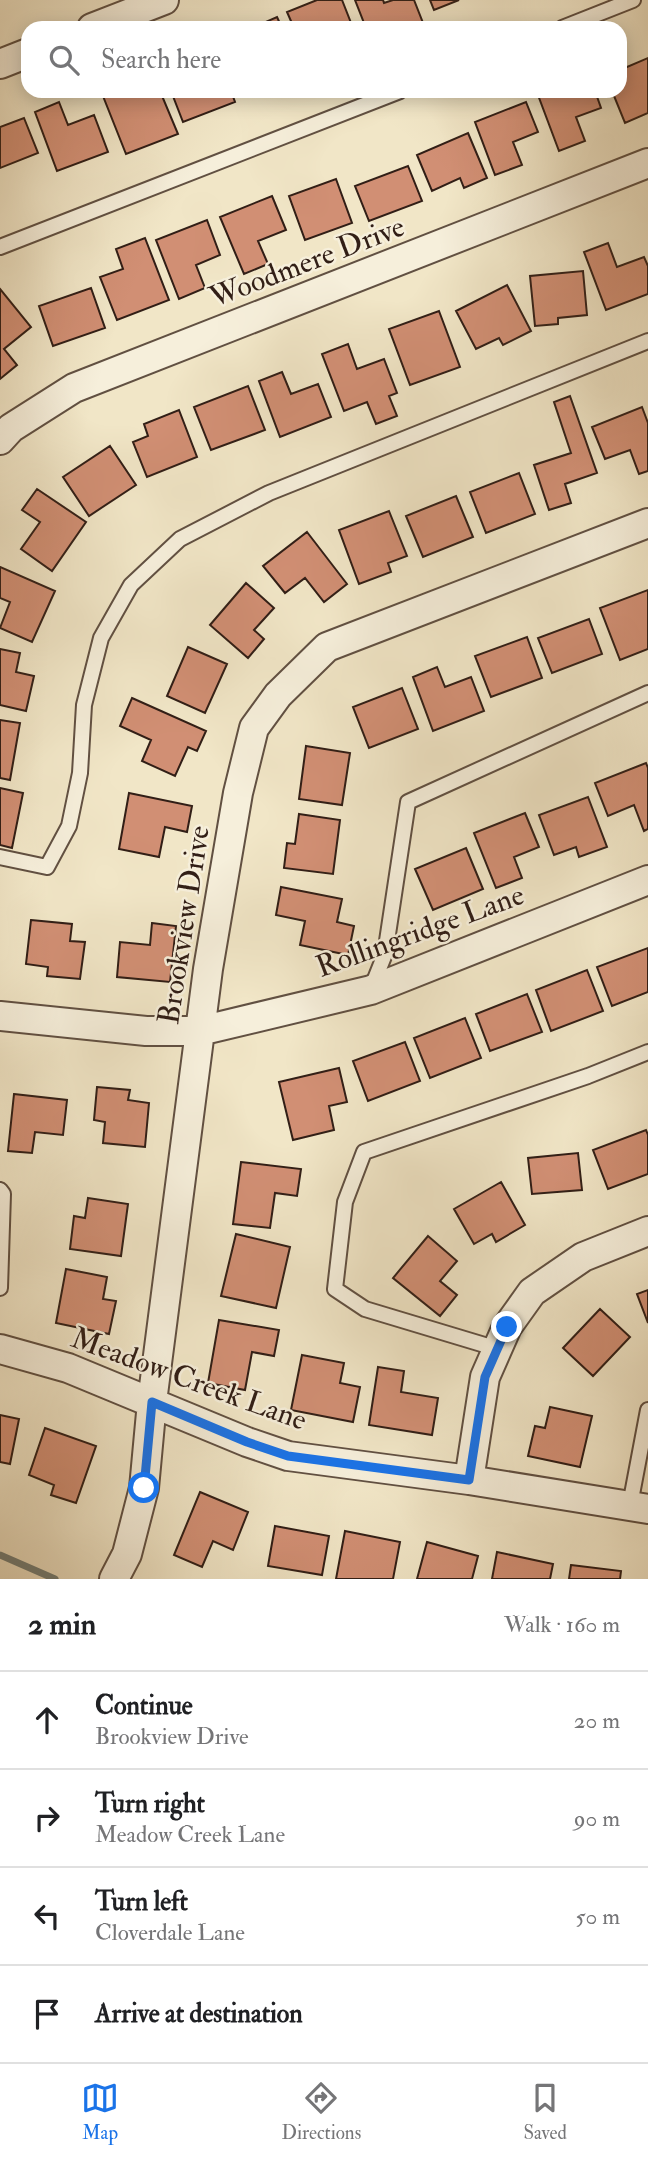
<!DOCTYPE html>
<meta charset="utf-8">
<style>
body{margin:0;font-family:"IM FELL Double Pica",serif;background:#f6f6f6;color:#202124}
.stop{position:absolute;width:21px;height:21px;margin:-16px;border:5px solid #1a73e8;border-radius:50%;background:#fff}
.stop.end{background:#1a73e8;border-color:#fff;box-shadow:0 2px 7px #0008}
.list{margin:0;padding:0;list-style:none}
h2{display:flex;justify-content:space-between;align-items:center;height:91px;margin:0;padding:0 28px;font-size:30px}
h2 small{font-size:23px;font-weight:400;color:#757577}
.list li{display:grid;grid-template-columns:46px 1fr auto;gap:21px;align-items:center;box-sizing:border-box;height:98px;padding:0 28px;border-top:2px solid #e0e0e0}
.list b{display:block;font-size:26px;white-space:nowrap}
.list p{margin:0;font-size:23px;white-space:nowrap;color:#757577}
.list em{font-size:23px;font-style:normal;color:#757577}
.icon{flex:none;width:38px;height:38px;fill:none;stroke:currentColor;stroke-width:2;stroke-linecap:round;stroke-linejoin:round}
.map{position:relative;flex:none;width:648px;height:1579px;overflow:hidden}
.search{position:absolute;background:#fff;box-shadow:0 4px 18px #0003;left:21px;right:21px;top:21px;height:77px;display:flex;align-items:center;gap:18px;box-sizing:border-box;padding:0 24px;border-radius:21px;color:#757577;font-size:26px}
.sheet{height:483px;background:#fff}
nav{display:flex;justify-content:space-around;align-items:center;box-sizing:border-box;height:98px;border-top:2px solid #e0e0e0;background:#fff;font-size:19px;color:#757577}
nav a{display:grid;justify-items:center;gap:4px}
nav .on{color:#1a73e8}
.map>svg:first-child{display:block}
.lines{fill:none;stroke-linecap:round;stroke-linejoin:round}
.stream{stroke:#717e78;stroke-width:7}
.building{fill:#d18f74;stroke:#311e16;stroke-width:2}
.lane-casing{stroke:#615042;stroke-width:18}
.street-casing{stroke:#615042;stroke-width:32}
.lane{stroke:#f6efdb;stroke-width:14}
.street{stroke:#f6efdb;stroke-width:28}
.route{stroke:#1a73e8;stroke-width:9}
.labels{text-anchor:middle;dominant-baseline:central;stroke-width:5;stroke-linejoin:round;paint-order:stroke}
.street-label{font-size:30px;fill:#311e16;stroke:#f6efdb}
</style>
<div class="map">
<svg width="648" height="1579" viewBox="0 0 648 1579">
<rect width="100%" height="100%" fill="#f1e6c7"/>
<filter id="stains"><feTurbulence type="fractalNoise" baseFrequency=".00286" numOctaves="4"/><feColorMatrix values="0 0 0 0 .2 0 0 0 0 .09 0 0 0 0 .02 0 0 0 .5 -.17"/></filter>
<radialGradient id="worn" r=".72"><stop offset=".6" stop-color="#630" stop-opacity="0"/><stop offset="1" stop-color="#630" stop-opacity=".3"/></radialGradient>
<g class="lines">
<path class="stream" d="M 0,1555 L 55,1579"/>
</g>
<path class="building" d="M 317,0 L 342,0 L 353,28 L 294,28 L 287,12 Z
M 355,0 L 383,0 L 384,3 L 393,0 L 414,0 L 425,28 L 366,28 Z
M 430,0 L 459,0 L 434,10 Z
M 277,17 L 282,28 L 254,28 L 254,27 Z
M 648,58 L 648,113 L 625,123 L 612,91 L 620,91 L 620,70 Z
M 101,91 L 160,91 L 178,134 L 126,154 Z
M 171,91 L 231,91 L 235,102 L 183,122 Z
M 547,91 L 595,91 L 601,108 L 576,117 L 585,141 L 559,151 L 538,95 Z
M 59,102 L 68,125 L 94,115 L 108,152 L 57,171 L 35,112 Z
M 526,102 L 538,132 L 513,142 L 522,165 L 495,175 L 475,122 Z
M 24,118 L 38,153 L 0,168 L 0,127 Z
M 468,133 L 487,178 L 464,188 L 460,178 L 432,191 L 417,155 Z
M 408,166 L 422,201 L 369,221 L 355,186 Z
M 336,179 L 352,223 L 305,240 L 289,196 Z
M 272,196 L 286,230 L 258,241 L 268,264 L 244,274 L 220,217 Z
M 207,220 L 220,255 L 196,265 L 205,288 L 179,299 L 156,240 Z
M 145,238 L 169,300 L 117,320 L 100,277 L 123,269 L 116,249 Z
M 608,243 L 617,267 L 644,257 L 648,266 L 648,294 L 606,310 L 584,252 Z
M 583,271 L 587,315 L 558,318 L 558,324 L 535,326 L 530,276 Z
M 507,285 L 531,331 L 503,345 L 499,338 L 476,349 L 456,311 Z
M 91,288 L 105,328 L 53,346 L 39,306 Z
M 0,289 L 31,327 L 4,349 L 17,365 L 0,379 Z
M 439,311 L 460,367 L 410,385 L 389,329 Z
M 348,344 L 357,369 L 384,359 L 397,393 L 389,396 L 397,416 L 376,424 L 367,402 L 344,411 L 322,354 Z
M 282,372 L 291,394 L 318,384 L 331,417 L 280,437 L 259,381 Z
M 248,386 L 265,430 L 211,450 L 194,407 Z
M 570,396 L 597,473 L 565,484 L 571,503 L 549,510 L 534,465 L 571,453 L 554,402 Z
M 642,407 L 648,423 L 648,471 L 639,474 L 630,450 L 605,459 L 592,427 Z
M 179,410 L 197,457 L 147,477 L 133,442 L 148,436 L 144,424 Z
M 110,446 L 136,485 L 89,516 L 63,477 Z
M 519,473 L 535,514 L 486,533 L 470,492 Z
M 37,489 L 86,522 L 52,571 L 21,549 L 40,522 L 22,510 Z
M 456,496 L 473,537 L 423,557 L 406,516 Z
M 389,511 L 407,556 L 388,563 L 391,572 L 359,584 L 339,530 Z
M 307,532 L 347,584 L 324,602 L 305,578 L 285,593 L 263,566 Z
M 0,567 L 55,591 L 32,642 L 0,628 L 10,602 L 0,598 Z
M 246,583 L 274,608 L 254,630 L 264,639 L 248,658 L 210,625 Z
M 648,590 L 648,649 L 620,660 L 600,608 Z
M 589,619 L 602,654 L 552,673 L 538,638 Z
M 527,637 L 542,678 L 491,697 L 475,656 Z
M 188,647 L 227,664 L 205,713 L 167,696 Z
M 0,649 L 20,653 L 16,672 L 34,676 L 26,711 L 0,705 Z
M 437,667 L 445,687 L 471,677 L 484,711 L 433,731 L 413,677 Z
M 402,688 L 418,729 L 369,748 L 353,707 Z
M 132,698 L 206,731 L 197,751 L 188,747 L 175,776 L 142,761 L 151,740 L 120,726 Z
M 0,720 L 20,723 L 10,780 L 0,778 Z
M 306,746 L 350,753 L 342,805 L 299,799 Z
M 646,763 L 648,768 L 648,829 L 644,831 L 634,805 L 608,816 L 595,783 Z
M 0,788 L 23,793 L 12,848 L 0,845 Z
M 129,793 L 192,806 L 187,832 L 165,827 L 159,857 L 119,849 Z
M 588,797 L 607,847 L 579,857 L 576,847 L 554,855 L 539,815 Z
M 525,813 L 539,847 L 514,857 L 522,878 L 496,888 L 474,833 Z
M 299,814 L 340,820 L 333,874 L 284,868 L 287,843 L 295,844 Z
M 466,848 L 483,889 L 433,910 L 415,869 Z
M 281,887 L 342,899 L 337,922 L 354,926 L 348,955 L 300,945 L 305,921 L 276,915 Z
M 31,920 L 72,924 L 70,941 L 85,942 L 80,979 L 47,976 L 48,967 L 26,964 Z
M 152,923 L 176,926 L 170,982 L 117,977 L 120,942 L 150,945 Z
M 648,948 L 648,992 L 612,1006 L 597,967 Z
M 587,970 L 603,1011 L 551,1031 L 536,990 Z
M 527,994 L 542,1032 L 490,1051 L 476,1014 Z
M 465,1018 L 481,1058 L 430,1078 L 414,1038 Z
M 405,1042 L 420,1081 L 368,1101 L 353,1061 Z
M 339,1068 L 347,1102 L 329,1106 L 334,1130 L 293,1140 L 279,1082 Z
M 97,1087 L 130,1090 L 128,1100 L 149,1103 L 145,1147 L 103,1143 L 105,1122 L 94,1120 Z
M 14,1094 L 67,1100 L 63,1135 L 35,1132 L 32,1153 L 8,1151 Z
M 646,1130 L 648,1135 L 648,1174 L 608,1189 L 593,1150 Z
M 578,1153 L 582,1190 L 532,1194 L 528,1158 Z
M 241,1162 L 301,1169 L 297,1196 L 275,1193 L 270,1228 L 233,1224 Z
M 501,1182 L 525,1225 L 496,1242 L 492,1234 L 474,1244 L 454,1209 Z
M 88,1198 L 128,1204 L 121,1256 L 70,1249 L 74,1216 L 85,1218 Z
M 236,1234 L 290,1247 L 276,1308 L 221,1296 Z
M 428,1236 L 457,1261 L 440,1281 L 457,1295 L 440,1316 L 393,1278 Z
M 66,1269 L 107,1277 L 103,1299 L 116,1301 L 109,1334 L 56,1323 Z
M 648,1290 L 648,1323 L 637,1294 Z
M 600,1309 L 630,1337 L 593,1376 L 563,1348 Z
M 219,1320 L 279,1330 L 274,1356 L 252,1352 L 245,1390 L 208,1383 Z
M 302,1355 L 344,1363 L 340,1383 L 360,1387 L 353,1422 L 291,1410 Z
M 378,1367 L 404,1371 L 401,1392 L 438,1398 L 432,1435 L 369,1425 Z
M 550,1407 L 592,1416 L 580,1467 L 528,1456 L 535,1426 L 545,1428 Z
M 0,1415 L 19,1419 L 10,1464 L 0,1462 Z
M 45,1428 L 96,1446 L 76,1503 L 51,1495 L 54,1485 L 29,1475 Z
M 200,1492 L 248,1512 L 233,1550 L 213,1541 L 202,1567 L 174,1555 Z
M 275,1526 L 329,1536 L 322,1575 L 268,1566 Z
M 345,1531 L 400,1542 L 393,1579 L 336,1579 Z
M 427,1542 L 478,1556 L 472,1579 L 417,1579 Z
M 497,1552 L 553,1564 L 550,1579 L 492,1579 Z
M 571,1565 L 621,1571 L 620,1579 L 569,1579 Z"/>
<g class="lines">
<g class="lane-casing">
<path id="lane" d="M 562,28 L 633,0
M 0,247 L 400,91
M 0,857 L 47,867 L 69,826 L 80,773 L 84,705 L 101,638 L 131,585 L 180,539 L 269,493 L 648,341
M 371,989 L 385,954 L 408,802 L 648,693
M 0,1190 L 3,1194 L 0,1288
M 498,1349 L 365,1309 L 335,1289 L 345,1202 L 364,1152 L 588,1076 L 648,1052
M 630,1505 L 648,1410"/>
</g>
<g class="street-casing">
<path id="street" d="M 92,28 L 164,0
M 0,64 L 28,53
M 0,440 L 11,428 L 74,388 L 648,163
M 0,1016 L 146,1031 L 200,1031 L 371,990 L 648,880
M 0,1349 L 68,1368 L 247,1442 L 288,1456 L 469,1480 L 648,1509
M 469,1480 L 485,1377 L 507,1327 L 532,1292 L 583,1257 L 648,1231
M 114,1579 L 127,1554 L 144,1488 L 152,1402 L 208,969 L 238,793 L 254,728 L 278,695 L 327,647 L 648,523"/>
</g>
<use href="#lane" class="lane"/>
<use href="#street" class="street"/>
</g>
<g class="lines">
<path class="route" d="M 144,1488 L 152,1402 L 247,1442 L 288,1456 L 469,1480 L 485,1377 L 507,1327"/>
</g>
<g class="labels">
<g class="street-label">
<text transform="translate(307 262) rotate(-21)">Woodmere Drive</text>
<text transform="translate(184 925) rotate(-81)">Brookview Drive</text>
<text transform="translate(420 931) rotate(-20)">Rollingridge Lane</text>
<text transform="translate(189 1379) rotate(20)">Meadow Creek Lane</text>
</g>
</g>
<rect width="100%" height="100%" filter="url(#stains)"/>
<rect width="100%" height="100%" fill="url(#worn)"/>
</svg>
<div class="stop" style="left:144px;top:1488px"></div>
<div class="stop end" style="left:507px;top:1327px"></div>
<div class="search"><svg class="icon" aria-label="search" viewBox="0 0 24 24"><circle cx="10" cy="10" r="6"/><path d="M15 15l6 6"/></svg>Search here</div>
</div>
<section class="sheet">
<h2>2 min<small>Walk · 160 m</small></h2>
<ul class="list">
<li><svg class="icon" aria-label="ahead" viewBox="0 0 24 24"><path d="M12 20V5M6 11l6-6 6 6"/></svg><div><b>Continue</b><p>Brookview Drive</p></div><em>20 m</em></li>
<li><svg class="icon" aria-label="right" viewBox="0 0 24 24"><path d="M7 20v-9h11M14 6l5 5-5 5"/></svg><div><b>Turn right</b><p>Meadow Creek Lane</p></div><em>90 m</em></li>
<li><svg class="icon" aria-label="left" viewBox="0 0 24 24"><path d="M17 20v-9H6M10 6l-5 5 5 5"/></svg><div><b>Turn left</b><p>Cloverdale Lane</p></div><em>50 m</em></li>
<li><svg class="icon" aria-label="arrive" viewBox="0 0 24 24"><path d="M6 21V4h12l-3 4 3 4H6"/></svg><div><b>Arrive at destination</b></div></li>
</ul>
</section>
<nav>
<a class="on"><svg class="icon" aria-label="map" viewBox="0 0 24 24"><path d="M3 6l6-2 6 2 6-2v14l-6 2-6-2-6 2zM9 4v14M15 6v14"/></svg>Map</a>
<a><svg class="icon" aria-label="directions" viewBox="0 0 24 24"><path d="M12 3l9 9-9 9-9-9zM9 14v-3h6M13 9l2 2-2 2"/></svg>Directions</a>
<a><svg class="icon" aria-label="saved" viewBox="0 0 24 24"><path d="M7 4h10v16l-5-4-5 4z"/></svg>Saved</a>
</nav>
